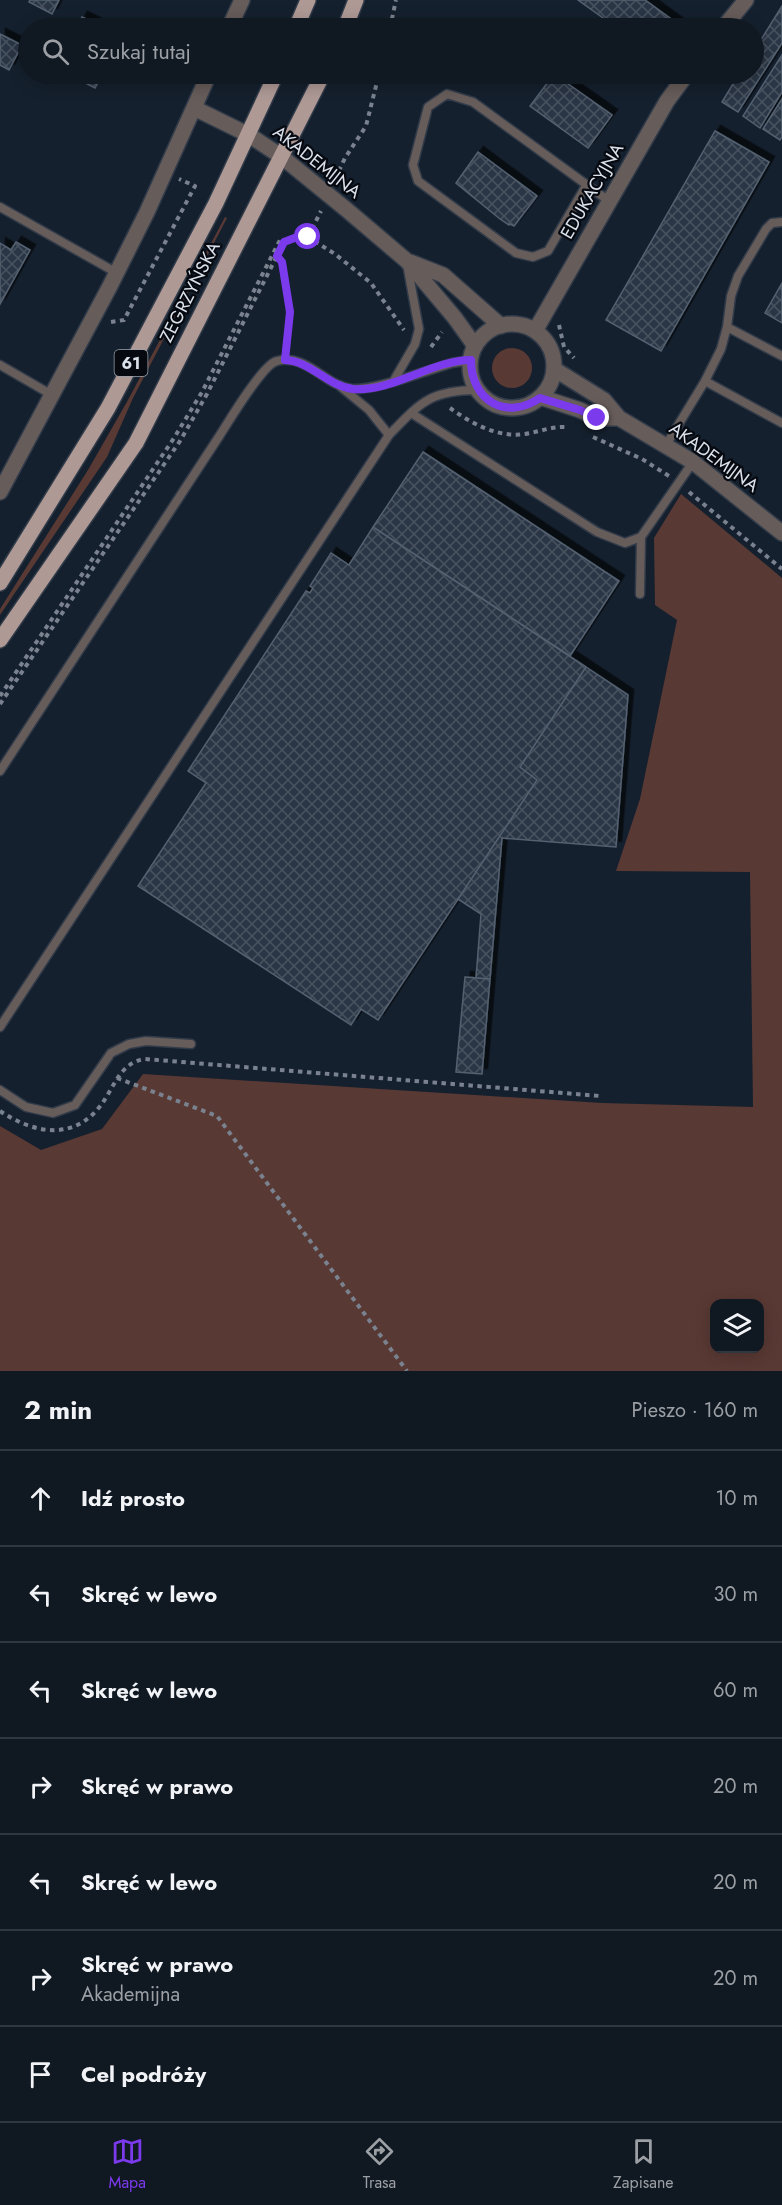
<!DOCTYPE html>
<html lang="pl">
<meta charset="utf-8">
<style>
body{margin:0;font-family:Jost,sans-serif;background:#19212a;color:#f1f3f6}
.controls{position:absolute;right:18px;bottom:18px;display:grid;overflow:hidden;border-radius:12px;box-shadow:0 3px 15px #0003}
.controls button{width:54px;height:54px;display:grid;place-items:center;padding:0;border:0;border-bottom:2px solid #303740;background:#101822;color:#f1f3f6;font:30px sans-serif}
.stop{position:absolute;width:18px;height:18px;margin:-14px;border:4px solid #7c3aed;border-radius:50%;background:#fff}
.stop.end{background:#7c3aed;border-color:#fff;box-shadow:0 2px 6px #0008}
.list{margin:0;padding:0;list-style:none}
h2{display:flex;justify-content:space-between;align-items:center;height:78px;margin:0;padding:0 24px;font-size:26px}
h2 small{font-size:20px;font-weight:400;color:#9ca0a5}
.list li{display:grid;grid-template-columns:39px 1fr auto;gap:18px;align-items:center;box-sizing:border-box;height:96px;padding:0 24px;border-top:2px solid #303740}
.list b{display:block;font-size:22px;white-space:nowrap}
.list p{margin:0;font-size:20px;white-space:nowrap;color:#9ca0a5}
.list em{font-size:20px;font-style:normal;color:#9ca0a5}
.icon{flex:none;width:33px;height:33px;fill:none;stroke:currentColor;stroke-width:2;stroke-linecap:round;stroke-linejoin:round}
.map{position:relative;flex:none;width:782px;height:1371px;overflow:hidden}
.search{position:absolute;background:#101822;box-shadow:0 3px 15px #0003;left:18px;right:18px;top:18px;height:66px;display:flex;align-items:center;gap:15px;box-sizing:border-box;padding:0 21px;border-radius:33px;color:#9ca0a5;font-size:22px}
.sheet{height:750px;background:#101822}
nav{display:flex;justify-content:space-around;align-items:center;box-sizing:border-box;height:84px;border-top:2px solid #303740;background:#101822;font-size:16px;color:#9ca0a5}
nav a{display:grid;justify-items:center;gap:3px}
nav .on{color:#7c3aed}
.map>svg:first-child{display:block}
.green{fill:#593934;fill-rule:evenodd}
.building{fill:url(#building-cross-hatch);stroke:#546171;stroke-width:1.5;filter:url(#shadow)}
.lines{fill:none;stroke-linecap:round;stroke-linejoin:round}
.service-casing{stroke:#313b49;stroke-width:11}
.minor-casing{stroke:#313b49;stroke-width:18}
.primary-casing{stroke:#313b49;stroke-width:18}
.path{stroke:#79828e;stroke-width:4;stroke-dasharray:4.5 4.5;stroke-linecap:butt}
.service{stroke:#665c5a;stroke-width:8}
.minor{stroke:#665c5a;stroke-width:15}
.primary{stroke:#ae9995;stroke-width:15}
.route{stroke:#7c3aed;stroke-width:8}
.labels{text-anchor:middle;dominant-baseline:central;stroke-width:4.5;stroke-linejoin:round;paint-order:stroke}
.shield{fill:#060a10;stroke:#9ba1aa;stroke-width:1.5}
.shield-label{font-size:16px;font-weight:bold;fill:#dbe2ec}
.street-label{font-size:18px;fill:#dbe2ec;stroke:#060a10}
</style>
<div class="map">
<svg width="782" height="1371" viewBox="0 0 782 1371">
<defs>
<pattern id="building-cross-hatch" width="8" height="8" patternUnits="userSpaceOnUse" patternTransform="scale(1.5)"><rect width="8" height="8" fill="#2a3645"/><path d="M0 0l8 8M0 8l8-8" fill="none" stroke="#485360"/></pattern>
<filter id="shadow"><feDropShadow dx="5.5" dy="-5.5" stdDeviation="0" flood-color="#0009"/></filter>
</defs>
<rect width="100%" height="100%" fill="#15202e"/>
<path class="green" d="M 225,217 L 227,218 L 133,398 L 107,457 L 0,615 L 0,609 L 88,470 L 128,400 Z
M492 368a20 20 0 1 1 40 0a20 20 0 1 1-40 0Z
M 681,494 L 782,578 L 782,1371 L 0,1371 L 0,1126 L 41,1150 L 102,1129 L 143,1074 L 602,1103 L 753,1107 L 750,872 L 616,871 L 640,799 L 677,620 L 655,605 L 654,538 ZM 714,1304 L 760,1304 L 760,1348 L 714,1348 Z"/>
<path class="building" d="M 30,0 L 59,0 L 52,14 L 29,2 Z
M 578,0 L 645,0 L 681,26 L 679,28 L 617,28 Z
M 782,6 L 782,43 L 738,112 L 722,102 L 739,74 L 754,74 L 754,51 Z
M 82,17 L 105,28 L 76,28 Z
M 0,34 L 22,45 L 9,70 L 0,65 Z
M 782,55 L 782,92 L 760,128 L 743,116 Z
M 68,74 L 103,74 L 95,88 Z
M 554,74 L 612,115 L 588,148 L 530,106 Z
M 782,99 L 782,137 L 780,140 L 763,129 Z
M 715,131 L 769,162 L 661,351 L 606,320 Z
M 478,152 L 537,196 L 514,226 L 510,224 L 509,225 L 500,219 L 456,183 Z
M 16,242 L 30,250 L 0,304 L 0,243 L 11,250 Z
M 782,283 L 782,323 L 765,313 Z
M 423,452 L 619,581 L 570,656 L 373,527 Z
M 373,527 L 586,667 L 520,767 L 537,780 L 378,1020 L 361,1009 L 351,1025 L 138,886 L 206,783 L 188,771 L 306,591 L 310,593 L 313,588 L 310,586 L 331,553 L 349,565 Z
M 586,667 L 628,695 L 616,847 L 502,838 L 490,979 L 476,978 L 481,914 L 458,899 L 537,780 L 520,767 Z
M 465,977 L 490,979 L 482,1074 L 456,1072 Z"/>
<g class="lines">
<g class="service-casing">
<path id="service" d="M 587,184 L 548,251 L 533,257 L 516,253 L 418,181 L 413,165 L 428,107 L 447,94 L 473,102 L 609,201
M 0,207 L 117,273
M 727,327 L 782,356
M 0,365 L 52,395
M 705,381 L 721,349 L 727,327 L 731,296 L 738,276 L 766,229 L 772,223 L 782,222
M 393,382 L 452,363 L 471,360
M 341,387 L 369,410 L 389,435
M 411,413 L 597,532 L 625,543 L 641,537 L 693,462
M 666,445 L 705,381 L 782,423
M 640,594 L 641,537
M 0,771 C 73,659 146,547 220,435 C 229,421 263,364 277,361 C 307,353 325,386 352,389 C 365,390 380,385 393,382 L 415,344 L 419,329 L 407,264
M 0,1027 L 389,435 C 420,403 430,390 478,390
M 0,1090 L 26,1107 L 53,1113 L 75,1105 L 111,1053 L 129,1044 L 146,1041 L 191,1044"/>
</g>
<g class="minor-casing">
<path id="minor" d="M 229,28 L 242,0
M 723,28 L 746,0
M 194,108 L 249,135 L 282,157 L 347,210 L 407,261 L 455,318 L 475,346
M 410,262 L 443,275 L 501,326
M470 366a42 42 0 1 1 84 0a42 42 0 1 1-84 0Z
M 535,331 L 667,101 L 687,74
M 554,369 L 604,400 L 619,418 L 693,462 L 782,533
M 540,397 L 580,410 L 597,418 L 619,418
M 0,492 L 110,286 L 147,212 L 209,74"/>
</g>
<g class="primary-casing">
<path id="primary" d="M 296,28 L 308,0
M 345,28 L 356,0
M 0,583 L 108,408 L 216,203 L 276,74
M 0,640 L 136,443 L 323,74"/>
</g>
<path class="path" d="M 390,28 L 396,0
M 335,179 L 345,158 L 366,126 L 379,74
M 308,237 L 321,211
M 277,255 L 282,262 L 290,312 L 286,347
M 111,322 L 124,320 L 195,186 L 179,179
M 559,325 L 564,347 L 574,358
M 431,347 L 442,332
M 450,408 C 471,423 497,438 525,434 C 539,432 552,426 567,427
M 593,437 L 642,459 L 669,476
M 689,492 L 782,569
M 0,696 L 174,438 L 202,392 L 281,238
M 0,704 L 180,441 L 207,394 L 284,242 L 297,237 L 308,237 L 335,254 L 371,283 L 404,330
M 117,1078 L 217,1116 L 407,1371
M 0,1111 C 33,1133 73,1142 101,1105 C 114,1088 120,1062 145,1059 L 600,1096"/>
<use href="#service" class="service"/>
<use href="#minor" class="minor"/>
<use href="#primary" class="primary"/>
</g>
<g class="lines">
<path class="route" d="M 308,237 L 297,237 L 284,242 L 277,256 L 282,262 L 290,312 L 285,360 C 311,361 327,386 353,389 C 393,392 432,360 471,360 C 471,401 506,421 540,398 L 580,410 L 597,418"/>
</g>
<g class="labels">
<rect class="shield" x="114.5" y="350" width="33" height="26" rx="4.5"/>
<g class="shield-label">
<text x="131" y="363">61</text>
</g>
<g class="street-label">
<text transform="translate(317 162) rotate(38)">AKADEMIJNA</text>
<text transform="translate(592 191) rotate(-60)">EDUKACYJNA</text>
<text transform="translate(190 292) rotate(-63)">ZEGRZYŃSKA</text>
<text transform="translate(714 457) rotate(36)">AKADEMIJNA</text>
</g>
</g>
</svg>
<div class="controls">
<button><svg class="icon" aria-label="layers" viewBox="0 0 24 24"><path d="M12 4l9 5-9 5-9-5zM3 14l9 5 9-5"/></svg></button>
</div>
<div class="stop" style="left:308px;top:237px"></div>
<div class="stop end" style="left:597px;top:418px"></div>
<div class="search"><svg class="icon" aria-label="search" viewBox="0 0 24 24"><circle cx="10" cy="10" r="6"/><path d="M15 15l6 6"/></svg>Szukaj tutaj</div>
</div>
<section class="sheet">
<h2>2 min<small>Pieszo · 160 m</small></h2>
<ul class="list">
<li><svg class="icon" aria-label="ahead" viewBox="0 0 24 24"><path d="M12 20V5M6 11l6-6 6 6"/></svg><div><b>Idź prosto</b></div><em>10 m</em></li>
<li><svg class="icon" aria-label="left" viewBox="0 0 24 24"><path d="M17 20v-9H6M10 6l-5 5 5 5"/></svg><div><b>Skręć w lewo</b></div><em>30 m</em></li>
<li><svg class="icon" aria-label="left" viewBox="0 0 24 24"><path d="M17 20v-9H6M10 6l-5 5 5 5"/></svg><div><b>Skręć w lewo</b></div><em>60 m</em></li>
<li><svg class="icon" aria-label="right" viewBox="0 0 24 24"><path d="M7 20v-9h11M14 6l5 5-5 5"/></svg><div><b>Skręć w prawo</b></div><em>20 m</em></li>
<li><svg class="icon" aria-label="left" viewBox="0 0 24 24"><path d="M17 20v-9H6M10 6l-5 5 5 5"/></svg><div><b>Skręć w lewo</b></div><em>20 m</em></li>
<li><svg class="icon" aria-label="right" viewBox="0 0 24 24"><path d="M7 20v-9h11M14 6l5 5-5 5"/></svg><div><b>Skręć w prawo</b><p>Akademijna</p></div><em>20 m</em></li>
<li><svg class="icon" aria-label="arrive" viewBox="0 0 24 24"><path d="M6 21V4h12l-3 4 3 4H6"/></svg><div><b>Cel podróży</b></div></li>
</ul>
</section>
<nav>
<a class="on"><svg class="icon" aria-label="map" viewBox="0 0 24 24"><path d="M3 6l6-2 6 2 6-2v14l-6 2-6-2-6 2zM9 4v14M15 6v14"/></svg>Mapa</a>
<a><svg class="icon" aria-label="directions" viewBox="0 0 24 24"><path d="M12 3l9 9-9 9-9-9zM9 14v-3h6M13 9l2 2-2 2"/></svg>Trasa</a>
<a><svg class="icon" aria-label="saved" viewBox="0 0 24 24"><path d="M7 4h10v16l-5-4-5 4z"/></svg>Zapisane</a>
</nav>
